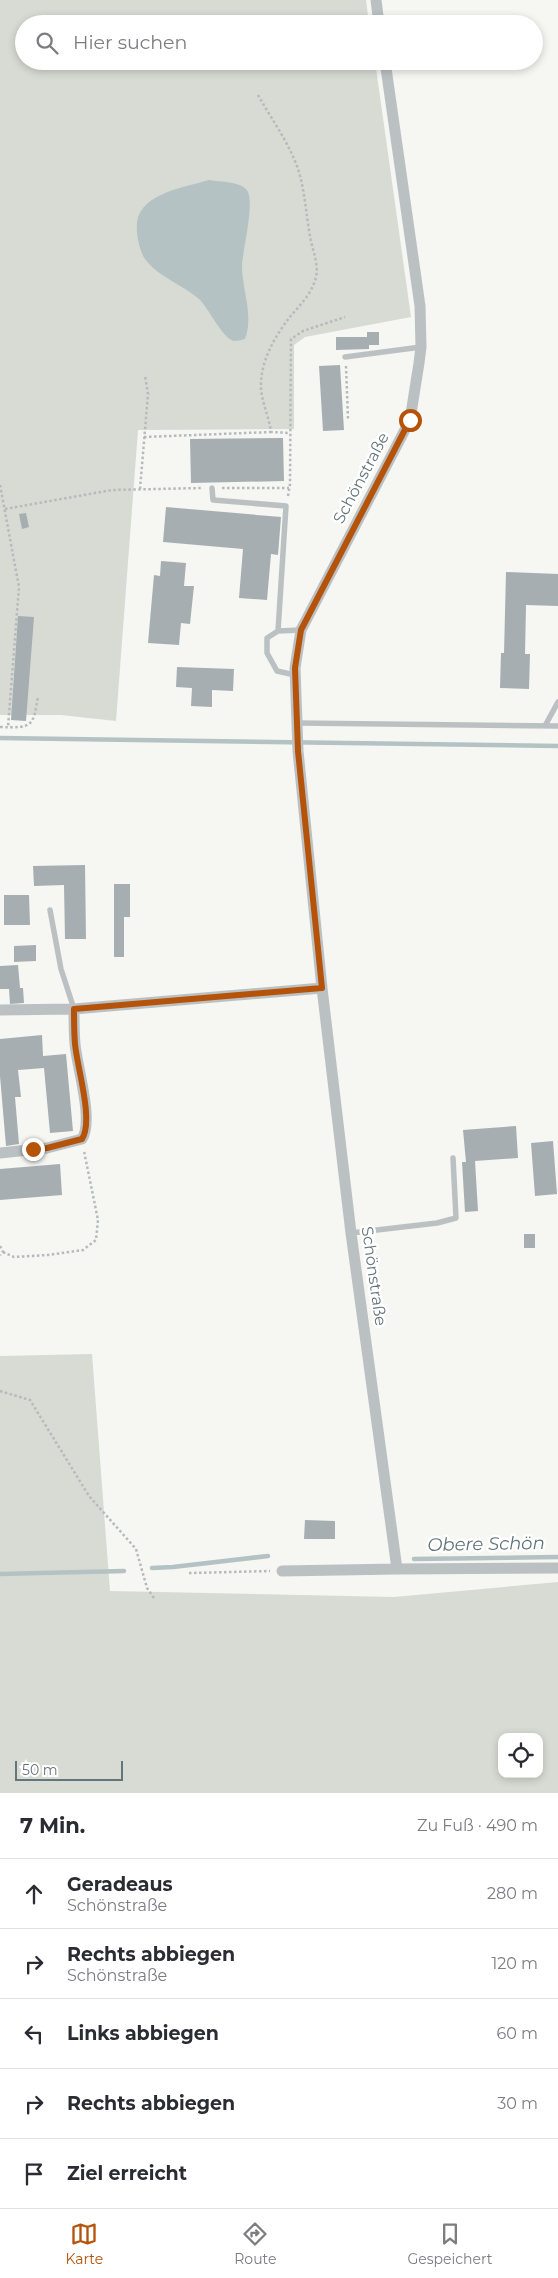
<!DOCTYPE html>
<html lang="de">
<meta charset="utf-8">
<style>
body{margin:0;font-family:Montserrat,sans-serif;background:#f2f2f3;color:#2b2b33}
.controls{position:absolute;right:15px;bottom:15px;display:grid;overflow:hidden;border-radius:10px;box-shadow:0 2px 8px #0003}
.controls button{width:45px;height:45px;display:grid;place-items:center;padding:0;border:0;border-bottom:1px solid #e1e1e2;background:#fff;color:#2b2b33;font:25px sans-serif}
.scale{position:absolute;left:15px;bottom:12px;width:108px;box-sizing:border-box;padding-left:5px;border:2px solid #64757b;border-top:0;font-size:14px;line-height:18px;white-space:nowrap;color:#64757b;-webkit-text-stroke:4px #fff;paint-order:stroke}
.stop{position:absolute;width:15px;height:15px;margin:-11px;border:4px solid #b45309;border-radius:50%;background:#fff}
.stop.end{background:#b45309;border-color:#fff;box-shadow:0 1px 5px #0008}
.list{margin:0;padding:0;list-style:none}
h2{display:flex;justify-content:space-between;align-items:center;height:65px;margin:0;padding:0 20px;font-size:21px}
h2 small{font-size:16px;font-weight:400;color:#7c7c81}
.list li{display:grid;grid-template-columns:32px 1fr auto;gap:15px;align-items:center;box-sizing:border-box;height:70px;padding:0 20px;border-top:1px solid #e1e1e2}
.list b{display:block;font-size:19px;white-space:nowrap}
.list p{margin:0;font-size:16px;white-space:nowrap;color:#7c7c81}
.list em{font-size:16px;font-style:normal;color:#7c7c81}
.icon{flex:none;width:28px;height:28px;fill:none;stroke:currentColor;stroke-width:2;stroke-linecap:round;stroke-linejoin:round}
.map{position:relative;flex:none;width:558px;height:1793px;overflow:hidden}
.search{position:absolute;background:#fff;box-shadow:0 2px 8px #0003;left:15px;right:15px;top:15px;height:55px;display:flex;align-items:center;gap:12px;box-sizing:border-box;padding:0 18px;border-radius:28px;color:#7c7c81;font-size:19px}
.sheet{height:415px;background:#fff}
nav{display:flex;justify-content:space-around;align-items:center;box-sizing:border-box;height:70px;border-top:1px solid #e1e1e2;background:#fff;font-size:14px;color:#7c7c81}
nav a{display:grid;justify-items:center;gap:2px}
nav .on{color:#b45309}
.map>svg:first-child{display:block}
.green{fill:#d7dbd3;fill-rule:evenodd}
.water{fill:#b4c2c4}
.lines{fill:none;stroke-linecap:round;stroke-linejoin:round}
.stream{stroke:#b4c2c4;stroke-width:4.5}
.building{fill:#a6aeb2}
.path{stroke:#b6babc;stroke-width:2.5;stroke-dasharray:2.5 2.5;stroke-linecap:butt}
.lane{stroke:#bbc1c3;stroke-width:5.5}
.street{stroke:#bbc1c3;stroke-width:11}
.route{stroke:#b45309;stroke-width:6}
.labels{text-anchor:middle;dominant-baseline:central;stroke-width:5;stroke-linejoin:round;paint-order:stroke}
.street-label{font-size:16px;fill:#64757b;stroke:#fff}
.water-label{font-size:18px;font-style:italic;fill:#5f7477;stroke:#fff}
</style>
<div class="map">
<svg width="558" height="1793" viewBox="0 0 558 1793">
<rect width="100%" height="100%" fill="#f6f6f3"/>
<path class="green" d="M 0,0 L 366,0 L 369,24 L 24,24 L 24,61 L 375,61 L 411,317 L 305,337 L 294,345 L 294,429 L 138,430 L 116,721 L 61,715 L 0,715 Z
M 92,1354 L 110,1591 L 394,1597 L 558,1582 L 558,1793 L 0,1793 L 0,1356 ZM 502,1737 L 539,1737 L 539,1774 L 502,1774 Z"/>
<path class="water" d="M 209,180 C 220,182 243,181 248,192 C 254,207 243,248 242,266 C 242,290 254,315 245,339 C 241,340 237,341 234,341 C 223,339 209,309 200,300 C 184,285 158,277 145,259 C 139,250 136,233 137,222 C 141,193 186,187 209,180 Z"/>
<g class="lines">
<path class="stream" d="M 0,738 L 558,746
M 414,1559 L 558,1557
M 152,1568 L 173,1567 L 268,1556
M 0,1574 L 124,1571"/>
</g>
<path class="building" d="M 367,332 L 379,332 L 379,345 L 369,345 L 369,349 L 336,350 L 336,337 L 367,337 Z
M 340,365 L 344,430 L 323,431 L 319,366 Z
M 283,438 L 284,481 L 191,483 L 190,439 Z
M 166,507 L 281,517 L 278,555 L 271,554 L 267,600 L 239,598 L 243,549 L 163,542 Z
M 26,513 L 29,527 L 22,529 L 19,514 Z
M 161,561 L 186,563 L 184,586 L 194,586 L 190,624 L 181,623 L 179,645 L 148,643 L 154,575 L 160,576 Z
M 506,572 L 558,574 L 558,606 L 526,605 L 525,654 L 530,654 L 529,689 L 500,688 L 501,653 L 504,653 Z
M 18,616 L 34,617 L 26,721 L 11,720 Z
M 177,667 L 234,669 L 233,691 L 212,690 L 212,707 L 191,706 L 192,688 L 176,687 Z
M 85,865 L 86,939 L 65,939 L 64,885 L 34,886 L 33,866 Z
M 114,884 L 130,884 L 130,917 L 124,917 L 124,957 L 114,957 Z
M 4,895 L 29,895 L 30,925 L 4,925 Z
M 36,945 L 36,961 L 14,962 L 14,946 Z
M 18,965 L 20,988 L 23,988 L 24,1003 L 10,1004 L 9,989 L 0,989 L 0,966 Z
M 42,1035 L 43,1056 L 66,1054 L 73,1131 L 50,1133 L 44,1068 L 18,1070 L 21,1097 L 15,1097 L 19,1144 L 6,1146 L 0,1076 L 0,1039 Z
M 516,1126 L 518,1158 L 475,1161 L 478,1211 L 465,1212 L 462,1162 L 466,1162 L 463,1130 Z
M 553,1141 L 557,1194 L 535,1196 L 531,1143 Z
M 60,1164 L 62,1195 L 0,1200 L 0,1169 Z
M 524,1234 L 535,1234 L 535,1248 L 524,1248 Z
M 305,1520 L 335,1521 L 335,1539 L 304,1539 Z"/>
<g class="lines">
<path class="path" d="M 258,95 C 272,120 290,144 299,172 C 305,193 306,214 310,236 C 312,249 319,264 316,277 C 312,294 299,306 289,318 C 274,338 260,362 261,388 C 262,403 269,417 271,432 L 290,433
M 346,366 L 348,419
M 144,437 L 271,432
M 0,485 L 19,587 L 8,727
M 222,488 L 289,488
M 140,489 L 148,394 L 145,376
M 288,496 L 290,484 L 291,339 L 303,331 L 345,317
M 5,509 L 112,490 L 202,488
M 0,727 C 33,728 33,727 38,696
M 0,1246 L 3,1252 L 0,1255
M 3,1252 L 14,1257 L 48,1255 L 83,1250 L 96,1240 L 98,1220 L 84,1151
M 0,1391 L 30,1400 L 89,1496 L 136,1549 L 147,1588 L 154,1598
M 189,1573 L 270,1571"/>
<path class="lane" d="M 345,357 L 421,347
M 212,488 L 213,500 L 286,506 L 278,631
M 295,675 L 277,671 L 267,653 L 267,638 L 278,631 L 301,630
M 297,723 L 558,726
M 546,724 L 558,702
M 50,910 L 61,969 L 74,1009
M 351,1233 L 437,1223 L 456,1218 L 453,1158"/>
<path class="street" d="M 376,0 L 379,24
M 385,61 L 420,306 L 421,347 L 419,363 L 410,420 L 301,630 L 295,668 L 298,751 L 322,988 L 351,1233 L 397,1569 L 558,1568
M 0,1010 L 74,1009 L 322,988
M 0,1153 L 47,1148 L 82,1139 C 94,1121 77,1067 75,1044 C 74,1033 74,1021 74,1009
M 282,1571 L 397,1569"/>
</g>
<g class="lines">
<path class="route" d="M 33,1149 L 47,1148 L 82,1139 C 94,1121 77,1067 75,1044 C 74,1033 74,1021 74,1009 L 322,988 L 298,751 L 295,668 L 301,630 L 410,420"/>
</g>
<g class="labels">
<g class="street-label">
<text transform="translate(361 478) rotate(-62)">Schönstraße</text>
<text transform="translate(374 1276) rotate(82)">Schönstraße</text>
</g>
<g class="water-label">
<text transform="translate(486 1544) rotate(-1)">Obere Schön</text>
</g>
</g>
</svg>
<div class="controls">
<button><svg class="icon" aria-label="locate" viewBox="0 0 24 24"><circle cx="12" cy="12" r="6"/><path d="M12 2v4M12 18v4M2 12h4M18 12h4"/></svg></button>
</div>
<div class="scale">50 m</div>
<div class="stop" style="left:410px;top:420px"></div>
<div class="stop end" style="left:33px;top:1149px"></div>
<div class="search"><svg class="icon" aria-label="search" viewBox="0 0 24 24"><circle cx="10" cy="10" r="6"/><path d="M15 15l6 6"/></svg>Hier suchen</div>
</div>
<section class="sheet">
<h2>7 Min.<small>Zu Fuß · 490 m</small></h2>
<ul class="list">
<li><svg class="icon" aria-label="ahead" viewBox="0 0 24 24"><path d="M12 20V5M6 11l6-6 6 6"/></svg><div><b>Geradeaus</b><p>Schönstraße</p></div><em>280 m</em></li>
<li><svg class="icon" aria-label="right" viewBox="0 0 24 24"><path d="M7 20v-9h11M14 6l5 5-5 5"/></svg><div><b>Rechts abbiegen</b><p>Schönstraße</p></div><em>120 m</em></li>
<li><svg class="icon" aria-label="left" viewBox="0 0 24 24"><path d="M17 20v-9H6M10 6l-5 5 5 5"/></svg><div><b>Links abbiegen</b></div><em>60 m</em></li>
<li><svg class="icon" aria-label="right" viewBox="0 0 24 24"><path d="M7 20v-9h11M14 6l5 5-5 5"/></svg><div><b>Rechts abbiegen</b></div><em>30 m</em></li>
<li><svg class="icon" aria-label="arrive" viewBox="0 0 24 24"><path d="M6 21V4h12l-3 4 3 4H6"/></svg><div><b>Ziel erreicht</b></div></li>
</ul>
</section>
<nav>
<a class="on"><svg class="icon" aria-label="map" viewBox="0 0 24 24"><path d="M3 6l6-2 6 2 6-2v14l-6 2-6-2-6 2zM9 4v14M15 6v14"/></svg>Karte</a>
<a><svg class="icon" aria-label="directions" viewBox="0 0 24 24"><path d="M12 3l9 9-9 9-9-9zM9 14v-3h6M13 9l2 2-2 2"/></svg>Route</a>
<a><svg class="icon" aria-label="saved" viewBox="0 0 24 24"><path d="M7 4h10v16l-5-4-5 4z"/></svg>Gespeichert</a>
</nav>
